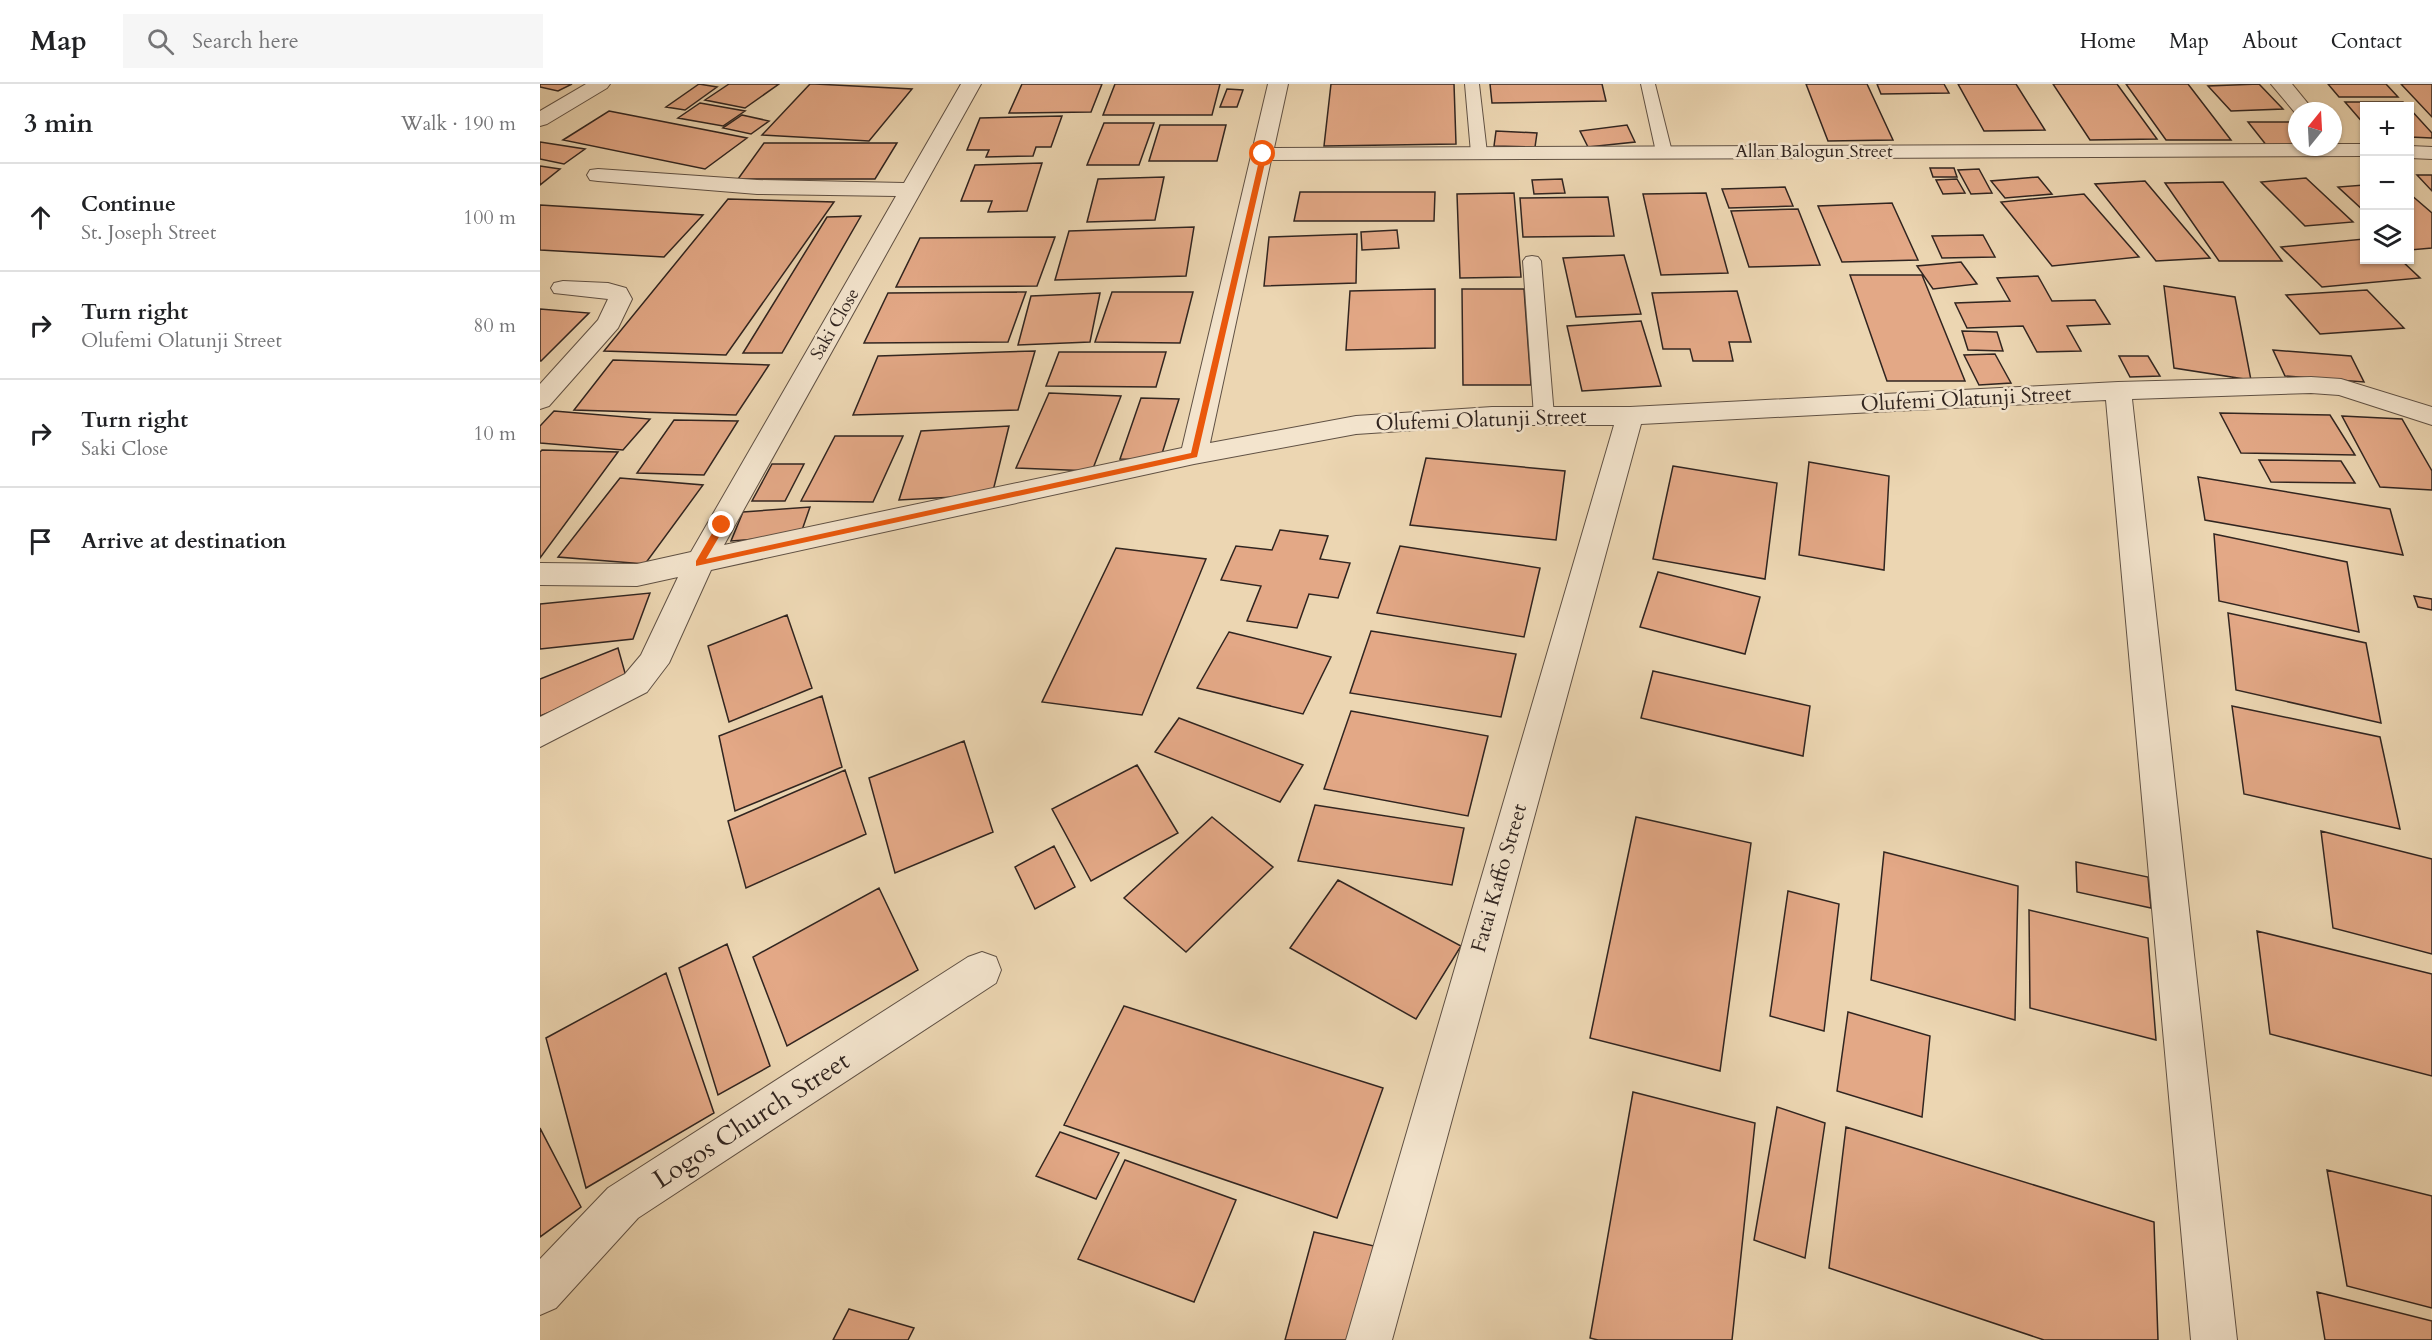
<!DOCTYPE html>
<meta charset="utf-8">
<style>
body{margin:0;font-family:Cardo,serif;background:#f6f6f6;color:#202124}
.controls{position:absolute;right:18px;top:18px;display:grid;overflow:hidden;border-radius:0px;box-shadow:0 2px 4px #0004}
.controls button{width:54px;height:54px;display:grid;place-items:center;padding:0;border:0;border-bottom:2px solid #e0e0e0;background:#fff;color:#202124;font:30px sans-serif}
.compass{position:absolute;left:1748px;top:18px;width:54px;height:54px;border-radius:50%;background:#fff;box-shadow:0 2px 4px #0004;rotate:18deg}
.stop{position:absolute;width:18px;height:18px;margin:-14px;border:4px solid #ea580c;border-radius:50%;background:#fff}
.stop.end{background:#ea580c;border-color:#fff;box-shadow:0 2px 6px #0008}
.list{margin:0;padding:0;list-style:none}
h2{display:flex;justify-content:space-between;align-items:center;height:78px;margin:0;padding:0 24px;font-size:26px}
h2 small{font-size:20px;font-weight:400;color:#757577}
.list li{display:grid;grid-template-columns:39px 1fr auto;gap:18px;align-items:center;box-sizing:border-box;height:108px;padding:0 24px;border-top:2px solid #e0e0e0}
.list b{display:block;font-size:22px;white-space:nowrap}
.list p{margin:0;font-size:20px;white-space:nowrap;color:#757577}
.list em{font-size:20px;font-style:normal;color:#757577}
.icon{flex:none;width:33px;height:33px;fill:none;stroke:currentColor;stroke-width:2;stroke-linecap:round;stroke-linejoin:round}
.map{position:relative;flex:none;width:1892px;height:1256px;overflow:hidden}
header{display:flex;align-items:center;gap:36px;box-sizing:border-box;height:84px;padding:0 30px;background:#fff;border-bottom:2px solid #e0e0e0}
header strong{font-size:28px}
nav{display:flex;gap:33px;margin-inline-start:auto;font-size:21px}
.search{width:420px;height:54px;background:#f6f6f6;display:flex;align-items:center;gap:15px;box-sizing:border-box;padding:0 21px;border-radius:0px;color:#757577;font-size:22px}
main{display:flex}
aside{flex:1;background:#fff}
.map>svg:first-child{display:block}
.building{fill:#e3a886;stroke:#312520;stroke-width:1.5}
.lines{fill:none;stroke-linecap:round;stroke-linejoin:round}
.service-casing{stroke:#605144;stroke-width:2}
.minor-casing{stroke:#605144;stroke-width:2}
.service{fill:#f3e4cd;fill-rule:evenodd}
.minor{fill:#f3e4cd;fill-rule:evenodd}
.route{fill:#ea580c}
.labels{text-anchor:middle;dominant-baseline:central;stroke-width:5;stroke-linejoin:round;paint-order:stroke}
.far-street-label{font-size:18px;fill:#312520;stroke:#f3e4cd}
.street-label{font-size:21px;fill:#312520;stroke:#f3e4cd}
.near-street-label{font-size:26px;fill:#312520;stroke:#f3e4cd}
</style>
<header>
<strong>Map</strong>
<div class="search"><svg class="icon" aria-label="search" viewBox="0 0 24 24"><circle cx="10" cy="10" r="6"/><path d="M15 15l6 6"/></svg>Search here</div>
<nav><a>Home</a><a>Map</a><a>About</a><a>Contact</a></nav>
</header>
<main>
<aside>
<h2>3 min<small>Walk · 190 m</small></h2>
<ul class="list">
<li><svg class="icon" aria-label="ahead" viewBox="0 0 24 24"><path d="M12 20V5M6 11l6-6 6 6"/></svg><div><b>Continue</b><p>St. Joseph Street</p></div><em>100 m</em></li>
<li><svg class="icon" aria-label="right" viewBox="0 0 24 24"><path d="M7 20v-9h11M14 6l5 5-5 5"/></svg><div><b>Turn right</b><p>Olufemi Olatunji Street</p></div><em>80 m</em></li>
<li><svg class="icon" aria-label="right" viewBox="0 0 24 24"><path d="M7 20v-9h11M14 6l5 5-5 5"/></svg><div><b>Turn right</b><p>Saki Close</p></div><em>10 m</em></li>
<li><svg class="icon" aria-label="arrive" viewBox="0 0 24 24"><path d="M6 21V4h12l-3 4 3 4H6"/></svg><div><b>Arrive at destination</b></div></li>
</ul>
</aside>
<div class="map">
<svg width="1892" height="1256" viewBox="0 0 1892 1256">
<rect width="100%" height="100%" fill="#ecd6b2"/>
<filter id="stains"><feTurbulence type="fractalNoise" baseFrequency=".00333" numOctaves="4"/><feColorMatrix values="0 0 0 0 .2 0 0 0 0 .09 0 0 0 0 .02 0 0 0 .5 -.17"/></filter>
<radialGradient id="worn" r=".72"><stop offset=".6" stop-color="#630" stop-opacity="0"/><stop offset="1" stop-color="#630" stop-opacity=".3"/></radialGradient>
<path class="building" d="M 0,0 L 32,0 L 18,7 L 0,3 Z
M 159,0 L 177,3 L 145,26 L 126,23 Z
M 189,0 L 239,0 L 205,24 L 165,16 Z
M 270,0 L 275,0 L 372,5 L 329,57 L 222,51 Z
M 482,0 L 562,0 L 551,28 L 469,29 Z
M 575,0 L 680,0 L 672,31 L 563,31 Z
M 791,0 L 914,0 L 916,60 L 784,62 Z
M 950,0 L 1062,0 L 1066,17 L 952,19 Z
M 1266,0 L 1327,0 L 1353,56 L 1288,57 Z
M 1337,0 L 1404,0 L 1409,9 L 1341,10 Z
M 1418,0 L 1476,0 L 1505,46 L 1444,47 Z
M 1513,0 L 1577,0 L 1617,55 L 1550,56 Z
M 1586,0 L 1648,0 L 1691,56 L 1626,56 Z
M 1719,0 L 1743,25 L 1691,27 L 1668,2 Z
M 1788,0 L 1846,0 L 1858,13 L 1799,13 Z
M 1861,0 L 1892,0 L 1892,33 Z
M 687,5 L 703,6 L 697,23 L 680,23 Z
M 1805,18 L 1863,18 L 1867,22 L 1824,22 L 1824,40 Z
M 160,19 L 205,27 L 183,42 L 138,34 Z
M 1870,25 L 1892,49 L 1892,54 L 1870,53 Z
M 69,27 L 207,54 L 165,85 L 23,56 Z
M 202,31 L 229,37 L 211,50 L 183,44 Z
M 522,32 L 511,63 L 496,63 L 493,72 L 446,73 L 449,66 L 427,66 L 440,34 Z
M 1708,38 L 1757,38 L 1757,62 L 1727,62 Z
M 564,39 L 614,39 L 599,81 L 547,81 Z
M 620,41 L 686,41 L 677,77 L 609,77 Z
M 1087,41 L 1095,58 L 1048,63 L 1040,47 Z
M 956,47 L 997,49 L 995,63 L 954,62 Z
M 0,58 L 45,65 L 24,80 L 0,75 Z
M 224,59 L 357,59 L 335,95 L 198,95 Z
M 502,79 L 487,127 L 448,128 L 452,117 L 421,117 L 435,81 Z
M 0,82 L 20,85 L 0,101 Z
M 1390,84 L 1414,84 L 1417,93 L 1393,93 Z
M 1439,85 L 1452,109 L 1431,110 L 1418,86 Z
M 1877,91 L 1892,91 L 1892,107 Z
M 624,93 L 615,136 L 547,138 L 558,95 Z
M 1498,93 L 1512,110 L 1465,114 L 1451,97 Z
M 1766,94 L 1813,138 L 1765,142 L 1721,98 Z
M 1022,95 L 1025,109 L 994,110 L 992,96 Z
M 1417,95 L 1425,109 L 1403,110 L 1396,96 Z
M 1605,97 L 1670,174 L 1616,177 L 1555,100 Z
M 1683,98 L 1742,177 L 1679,177 L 1625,99 Z
M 1824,101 L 1824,127 L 1798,103 Z
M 1245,103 L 1253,122 L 1189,124 L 1182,105 Z
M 760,108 L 895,108 L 894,137 L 754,137 Z
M 974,109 L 981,193 L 920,194 L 917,110 Z
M 1166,109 L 1188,189 L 1121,191 L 1103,110 Z
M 1544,110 L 1599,173 L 1512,182 L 1461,118 Z
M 1870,110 L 1892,129 L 1892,164 L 1870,166 Z
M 1068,113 L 1074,152 L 983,153 L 980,114 Z
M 188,115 L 294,118 L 186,271 L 64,267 Z
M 1352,119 L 1378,176 L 1302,178 L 1278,122 Z
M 0,121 L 163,131 L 124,173 L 0,166 Z
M 1258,125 L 1280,181 L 1209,183 L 1191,127 Z
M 321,132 L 242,269 L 203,269 L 287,133 Z
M 654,143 L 646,192 L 515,196 L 529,147 Z
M 857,146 L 859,164 L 822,166 L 821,148 Z
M 817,150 L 816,199 L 724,202 L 729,153 Z
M 1443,151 L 1455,173 L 1402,174 L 1392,152 Z
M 515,153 L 497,202 L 356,203 L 380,154 Z
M 1824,155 L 1824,176 L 1861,176 L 1880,194 L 1782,203 L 1741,163 Z
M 1084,171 L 1101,230 L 1036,233 L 1023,174 Z
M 1421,178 L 1437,200 L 1393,205 L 1377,182 Z
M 1310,191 L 1382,191 L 1425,297 L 1347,297 Z
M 1498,192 L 1512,217 L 1555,216 L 1570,240 L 1527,242 L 1541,267 L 1497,268 L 1483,242 L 1427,244 L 1415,219 L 1470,217 L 1457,194 Z
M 1624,202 L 1695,213 L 1711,296 L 1634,284 Z
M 895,205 L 895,264 L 806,266 L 810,207 Z
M 922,205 L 984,205 L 991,301 L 923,301 Z
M 1827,206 L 1864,244 L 1780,250 L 1746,211 Z
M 1197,207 L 1211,258 L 1189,258 L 1193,277 L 1153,277 L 1150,265 L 1123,265 L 1112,209 Z
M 486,208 L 468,258 L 324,259 L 348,209 Z
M 572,208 L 653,208 L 640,259 L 555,258 Z
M 560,209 L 550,258 L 478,261 L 491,212 Z
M 0,225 L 49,229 L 1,277 L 0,277 Z
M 1101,237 L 1121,302 L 1042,307 L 1027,242 Z
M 1422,247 L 1457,248 L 1463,267 L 1428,266 Z
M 1733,266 L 1811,272 L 1824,298 L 1745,292 Z
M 495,267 L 478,326 L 313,331 L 338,272 Z
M 519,268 L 626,268 L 616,303 L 506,302 Z
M 1455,270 L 1471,299 L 1439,301 L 1424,271 Z
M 1579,272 L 1608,272 L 1620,292 L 1590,293 Z
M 73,276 L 229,281 L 196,331 L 34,326 Z
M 509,309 L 581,312 L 552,387 L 476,384 Z
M 601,314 L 639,315 L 620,376 L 580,375 Z
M 14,327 L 110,335 L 83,366 L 0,359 L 0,342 Z
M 1680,329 L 1790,331 L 1815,371 L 1701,369 Z
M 1802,332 L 1862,335 L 1892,387 L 1892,406 L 1840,403 Z
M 134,336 L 198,337 L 164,391 L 97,389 Z
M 469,342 L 452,411 L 359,416 L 381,347 Z
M 295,352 L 363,352 L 333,418 L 261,417 Z
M 2,366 L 78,368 L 0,474 L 0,368 Z
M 886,374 L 1025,387 L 1016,456 L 870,441 Z
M 1719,376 L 1801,377 L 1815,399 L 1731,398 Z
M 1269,378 L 1349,392 L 1344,486 L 1259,471 Z
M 232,380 L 264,380 L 245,417 L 212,417 Z
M 1133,382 L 1237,399 L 1225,495 L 1113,475 Z
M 1658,393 L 1850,425 L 1863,471 L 1665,436 Z
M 80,394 L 163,401 L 105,480 L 18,473 Z
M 270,423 L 260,452 L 191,457 L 203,428 Z
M 740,446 L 788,452 L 780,475 L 810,479 L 798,514 L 769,510 L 757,544 L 707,537 L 721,502 L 681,496 L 696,462 L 732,466 Z
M 1674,450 L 1807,478 L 1819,548 L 1679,517 Z
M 860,462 L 1000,484 L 984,553 L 837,529 Z
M 576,464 L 666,475 L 602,631 L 502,618 Z
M 1118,488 L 1220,513 L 1205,570 L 1100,543 Z
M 110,509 L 93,555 L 0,565 L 0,520 Z
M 1874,512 L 1892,515 L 1892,526 L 1878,523 Z
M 1688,529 L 1826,559 L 1841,639 L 1696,606 Z
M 247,531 L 272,604 L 189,638 L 168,562 Z
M 831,547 L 976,570 L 961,633 L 810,609 Z
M 689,548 L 791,573 L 763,630 L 657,604 Z
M 78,564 L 87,596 L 0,632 L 0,595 Z
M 1113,587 L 1270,622 L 1263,672 L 1101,634 Z
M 282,612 L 302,683 L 195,727 L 179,652 Z
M 1692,622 L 1840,653 L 1860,745 L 1704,710 Z
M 811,627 L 948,652 L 928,732 L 784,705 Z
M 639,634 L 763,681 L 740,718 L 615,668 Z
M 424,657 L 453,748 L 355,789 L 329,694 Z
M 597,681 L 638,749 L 551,797 L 512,725 Z
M 305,686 L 326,750 L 206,804 L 188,737 Z
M 775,721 L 924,744 L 912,801 L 758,777 Z
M 672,733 L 733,783 L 646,868 L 584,814 Z
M 1096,733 L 1211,759 L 1180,987 L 1050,954 Z
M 1781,747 L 1892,775 L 1892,870 L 1793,844 Z
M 514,762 L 535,803 L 495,825 L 475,783 Z
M 1344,768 L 1478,802 L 1475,936 L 1331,896 Z
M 1536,778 L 1608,793 L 1611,824 L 1537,808 Z
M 798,796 L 921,862 L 876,935 L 750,864 Z
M 339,804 L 378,886 L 247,962 L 213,873 Z
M 1248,807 L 1299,820 L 1284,947 L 1230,932 Z
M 1489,826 L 1608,854 L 1616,956 L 1490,924 Z
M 1717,847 L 1892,890 L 1892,992 L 1730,950 Z
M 187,860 L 230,982 L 178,1011 L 139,884 Z
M 126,889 L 174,1029 L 46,1104 L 6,954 Z
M 584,922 L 843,1004 L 797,1134 L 524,1041 Z
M 1308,928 L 1390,952 L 1382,1033 L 1297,1007 Z
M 1093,1008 L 1215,1039 L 1192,1256 L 1058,1256 L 1050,1254 Z
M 1237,1023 L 1285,1039 L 1265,1174 L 1214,1156 Z
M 1306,1043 L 1614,1138 L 1618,1256 L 1504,1256 L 1289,1184 Z
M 0,1044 L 41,1123 L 0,1153 Z
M 520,1048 L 579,1069 L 556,1115 L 496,1092 Z
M 585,1076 L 696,1116 L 654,1218 L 538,1175 Z
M 1787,1086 L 1892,1112 L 1892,1224 L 1807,1202 Z
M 774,1148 L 834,1162 L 812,1256 L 745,1256 Z
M 1777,1208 L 1892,1237 L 1892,1256 L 1785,1256 Z
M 309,1225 L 374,1244 L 368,1256 L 293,1256 Z"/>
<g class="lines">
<g class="service-casing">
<path id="service" d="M 925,0 L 939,0 L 947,69 L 939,74 L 931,69 Z
M 1101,0 L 1115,0 L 1132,68 L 1129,71 L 1124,73 L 1116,68 Z
M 992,172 L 998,173 L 1001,177 L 1014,332 L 1011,337 L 1004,338 L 997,337 L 994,332 L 983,177 L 986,173 Z"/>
</g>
<g class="minor-casing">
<path id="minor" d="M 46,0 L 70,0 L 67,4 L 7,40 L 0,42 L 0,27 Z
M 421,0 L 441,0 L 184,461 L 642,364 L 728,0 L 748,0 L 734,64 L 1757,60 L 1757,63 L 1793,63 L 1793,60 L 1824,60 L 1824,72 L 731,76 L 670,359 L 816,332 L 952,323 L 1090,323 L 1578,298 L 1771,293 L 1801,295 L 1892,323 L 1892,341 L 1799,311 L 1771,309 L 1592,315 L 1697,1256 L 1651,1256 L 1566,316 L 1101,340 L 852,1256 L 806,1256 L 1074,341 L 952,341 L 816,350 L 654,380 L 171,486 L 129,579 L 107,608 L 0,663 L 0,633 L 85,590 L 101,571 L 138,493 L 97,502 L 0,501 L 0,479 L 97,480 L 151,468 L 356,112 L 217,110 L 58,97 L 50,96 L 47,91 L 50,86 L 58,85 L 217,96 L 364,99 Z
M 1731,0 L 1752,0 L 1774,27 L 1757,27 L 1757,31 Z
M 1870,62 L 1892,63 L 1892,75 L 1870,74 Z
M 23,197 L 68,199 L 86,204 L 92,215 L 78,244 L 9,322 L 0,325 L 0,300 L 58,236 L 68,215 L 14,209 L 11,204 L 14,199 Z
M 442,868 L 456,873 L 461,886 L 456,899 L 98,1134 L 16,1224 L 0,1231 L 0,1175 L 68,1104 L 428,873 Z"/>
</g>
<use href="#service" class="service"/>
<use href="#minor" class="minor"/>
</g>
<path class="route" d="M 721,68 L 727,70 L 657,373 L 156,482 L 156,477 L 178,439 L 182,438 L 186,441 L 166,475 L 651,369 Z"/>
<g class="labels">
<g class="far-street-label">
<text x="1274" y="67">Allan Balogun Street</text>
<text transform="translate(295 240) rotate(-60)">Saki Close</text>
</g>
<g class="street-label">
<text transform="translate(1426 315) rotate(-3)">Olufemi Olatunji Street</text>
<text transform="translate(941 336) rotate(-2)">Olufemi Olatunji Street</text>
<text transform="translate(959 794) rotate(-74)">Fatai Kaffo Street</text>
</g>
<g class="near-street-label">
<text transform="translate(211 1036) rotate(-33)">Logos Church Street</text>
</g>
</g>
<rect width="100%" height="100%" filter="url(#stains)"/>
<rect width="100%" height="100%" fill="url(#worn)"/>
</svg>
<div class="controls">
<button>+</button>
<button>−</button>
<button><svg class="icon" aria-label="layers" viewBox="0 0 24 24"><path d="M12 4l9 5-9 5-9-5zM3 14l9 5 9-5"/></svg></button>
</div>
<svg class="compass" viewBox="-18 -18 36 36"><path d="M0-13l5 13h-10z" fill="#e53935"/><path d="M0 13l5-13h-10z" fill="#757577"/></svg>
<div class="stop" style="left:723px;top:70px"></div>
<div class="stop end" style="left:182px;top:441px"></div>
</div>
</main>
